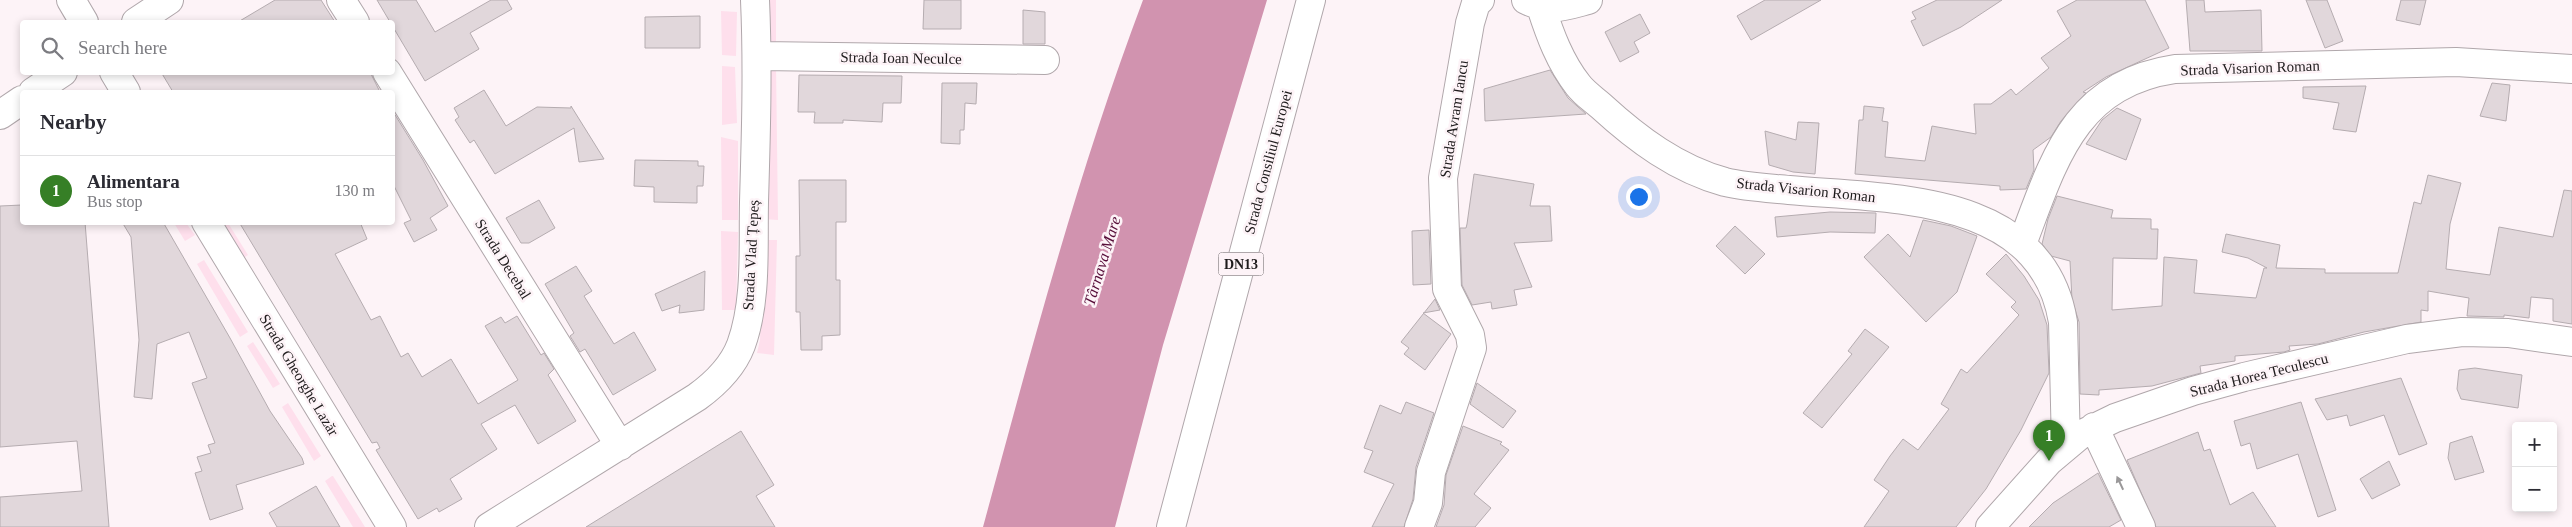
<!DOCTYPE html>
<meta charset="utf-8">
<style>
body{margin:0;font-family:Georgia,serif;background:#f7f7f7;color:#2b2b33}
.controls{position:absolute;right:15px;bottom:15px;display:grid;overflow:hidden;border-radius:5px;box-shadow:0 2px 8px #0003}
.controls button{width:45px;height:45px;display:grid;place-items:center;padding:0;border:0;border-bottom:1px solid #e1e1e2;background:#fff;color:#2b2b33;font:25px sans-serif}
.you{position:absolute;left:1638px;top:196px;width:18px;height:18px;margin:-12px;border:4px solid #fff;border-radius:50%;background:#1a73e8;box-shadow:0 0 0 8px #1a73e833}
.badge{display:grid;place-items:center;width:32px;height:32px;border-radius:50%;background:#367f26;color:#fff;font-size:16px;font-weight:700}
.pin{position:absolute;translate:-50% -41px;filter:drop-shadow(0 1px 2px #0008)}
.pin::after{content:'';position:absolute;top:26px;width:18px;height:15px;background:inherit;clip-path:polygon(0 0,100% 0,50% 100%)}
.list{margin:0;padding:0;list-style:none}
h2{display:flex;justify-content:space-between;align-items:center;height:65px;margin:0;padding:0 20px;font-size:21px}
h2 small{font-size:16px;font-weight:400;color:#7c7c81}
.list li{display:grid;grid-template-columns:32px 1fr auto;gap:15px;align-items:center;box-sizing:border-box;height:70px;padding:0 20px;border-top:1px solid #e1e1e2}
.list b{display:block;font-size:19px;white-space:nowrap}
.list p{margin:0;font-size:16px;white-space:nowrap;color:#7c7c81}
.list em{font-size:16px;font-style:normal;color:#7c7c81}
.icon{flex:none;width:28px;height:28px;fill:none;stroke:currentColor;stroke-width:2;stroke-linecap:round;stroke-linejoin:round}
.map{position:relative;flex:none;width:2572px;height:527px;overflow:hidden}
.search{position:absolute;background:#fff;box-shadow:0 2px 8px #0003;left:20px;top:20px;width:375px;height:55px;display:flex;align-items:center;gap:12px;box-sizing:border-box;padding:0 18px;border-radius:5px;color:#7c7c81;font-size:19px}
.panel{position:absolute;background:#fff;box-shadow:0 2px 8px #0003;left:20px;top:90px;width:375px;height:135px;border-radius:5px}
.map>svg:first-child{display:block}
.green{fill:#fedfec}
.water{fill:#d193af}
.building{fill:#e1d7db;stroke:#b5acb0}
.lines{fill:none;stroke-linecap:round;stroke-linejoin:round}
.minor-casing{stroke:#b0a7ab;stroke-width:30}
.highway-casing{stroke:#b0a7ab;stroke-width:30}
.minor{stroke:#fff;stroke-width:28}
.highway{stroke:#fff;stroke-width:28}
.oneway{fill:#9a9899}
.labels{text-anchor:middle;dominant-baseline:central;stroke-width:5;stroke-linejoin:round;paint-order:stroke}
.shield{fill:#fdf3f7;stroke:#615c5e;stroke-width:1}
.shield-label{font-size:14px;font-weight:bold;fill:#1e1b1c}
.street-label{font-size:15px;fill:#1e1b1c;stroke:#fdf3f7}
.water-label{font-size:16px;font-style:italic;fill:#560c38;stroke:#fdf3f7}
</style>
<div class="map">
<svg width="2572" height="527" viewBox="0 0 2572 527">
<rect width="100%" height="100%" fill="#fdf3f7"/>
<path class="green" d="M 760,0 L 776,0 L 776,50 L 768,49 Z
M 721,11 L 737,12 L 736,56 L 722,55 Z
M 722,66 L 735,67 L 737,123 L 722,125 Z
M 765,66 L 776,66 L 778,220 L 763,219 Z
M 721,137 L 738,141 L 738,220 L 722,220 Z
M 174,223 L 186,223 L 195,235 L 185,241 Z
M 216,223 L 228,223 L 248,255 L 239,261 Z
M 721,231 L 738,232 L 736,310 L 722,310 Z
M 763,240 L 777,240 L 774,355 L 757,353 L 760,340 Z
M 204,260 L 248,332 L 240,337 L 197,264 Z
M 253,342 L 280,384 L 273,388 L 247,346 Z
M 288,403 L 321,456 L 314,461 L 282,407 Z
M 332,476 L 333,476 L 365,527 L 353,527 L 325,481 Z"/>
<path class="water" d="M 1143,0 L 1267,0 L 1163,345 L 1115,527 L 983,527 C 1031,350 1078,172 1143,0 Z"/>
<path class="building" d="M 275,0 L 321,0 L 335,22 L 238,22 Z
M 377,0 L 416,0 L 435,32 L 491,0 L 507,0 L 512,9 L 470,33 L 479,49 L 425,81 Z
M 924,0 L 961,0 L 961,29 L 923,29 Z
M 1765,0 L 1821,0 L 1751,40 L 1737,16 Z
M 1937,0 L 2002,0 L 1961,27 L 1923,46 L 1911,21 L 1916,19 L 1912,12 Z
M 2077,0 L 2145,0 L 2169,48 L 2106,77 L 2083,92 L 2086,93 L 2061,121 L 2051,137 L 2033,150 L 2034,170 L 2026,189 L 2000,190 L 2000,186 L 1855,174 L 1859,120 L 1863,120 L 1864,106 L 1884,108 L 1882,121 L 1888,122 L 1885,157 L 1925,161 L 1932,126 L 1976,134 L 1974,104 L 1991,104 L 2011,89 L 2016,95 L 2049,68 L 2041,58 L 2071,36 L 2057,11 Z
M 2186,0 L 2204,0 L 2205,12 L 2261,10 L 2262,51 L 2190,51 Z
M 2306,0 L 2327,0 L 2343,41 L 2325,48 Z
M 2401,0 L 2426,0 L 2420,25 L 2396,20 Z
M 1023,10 L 1045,12 L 1045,44 L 1023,44 Z
M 1640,14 L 1650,33 L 1634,42 L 1639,52 L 1620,62 L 1605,32 Z
M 700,16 L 700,48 L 645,48 L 645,17 Z
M 1550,70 L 1568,98 L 1586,114 L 1485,121 L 1484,89 Z
M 161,72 L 370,72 L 380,92 L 173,92 Z
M 799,75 L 902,76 L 901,103 L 883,103 L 882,122 L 843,120 L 843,123 L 814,123 L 815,112 L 798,112 Z
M 942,83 L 977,83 L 976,104 L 965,103 L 964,130 L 960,130 L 960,144 L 941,143 Z
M 2492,83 L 2510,85 L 2506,121 L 2480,116 Z
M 2366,86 L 2356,132 L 2333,129 L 2339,103 L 2303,98 L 2303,87 Z
M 484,90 L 506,126 L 537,107 L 571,108 L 571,106 L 604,159 L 579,162 L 574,128 L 495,174 L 474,140 L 470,143 L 455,120 L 459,117 L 454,108 Z
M 2117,108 L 2141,119 L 2126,160 L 2086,144 L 2102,120 Z
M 392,110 L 423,160 L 448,206 L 430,218 L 437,230 L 414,242 L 404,223 L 411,220 L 392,182 Z
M 1798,122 L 1819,123 L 1815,174 L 1793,172 L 1769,165 L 1765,131 L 1796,140 Z
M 635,160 L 698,161 L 698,166 L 704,166 L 703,186 L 697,186 L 697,203 L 654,202 L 654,187 L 634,186 Z
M 1474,174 L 1534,184 L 1530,206 L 1550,206 L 1552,241 L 1514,243 L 1532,287 L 1514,290 L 1517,305 L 1492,309 L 1491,302 L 1472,305 L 1462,285 L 1460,228 L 1466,228 L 1467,224 Z
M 2428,175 L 2461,183 L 2450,224 L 2446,269 L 2490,275 L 2499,227 L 2553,237 L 2564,190 L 2572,191 L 2572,324 L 2553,321 L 2553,299 L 2531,297 L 2529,318 L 2504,315 L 2504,317 L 2467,316 L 2469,298 L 2428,291 L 2428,311 L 2421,310 L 2421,322 L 2364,332 L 2318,344 L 2289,346 L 2290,350 L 2284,352 L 2235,356 L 2235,361 L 2200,366 L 2201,373 L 2152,386 L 2099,390 L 2099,395 L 2080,394 L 2079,322 L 2072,300 L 2070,261 L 2051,256 L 2042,244 L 2048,219 L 2057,196 L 2113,210 L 2111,218 L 2151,219 L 2151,229 L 2158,229 L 2157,259 L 2113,258 L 2112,310 L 2162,306 L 2164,257 L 2197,260 L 2194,293 L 2256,298 L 2264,268 L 2267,268 L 2248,258 L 2222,252 L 2226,234 L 2280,245 L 2276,268 L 2325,269 L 2325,273 L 2398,273 L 2414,202 L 2421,204 Z
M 799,180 L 846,180 L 846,222 L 836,222 L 836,280 L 840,280 L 840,335 L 822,336 L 822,350 L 801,350 L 800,312 L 796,312 L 796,256 L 800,256 Z
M 539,200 L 555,228 L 529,243 L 521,243 L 506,218 Z
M 22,205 L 22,222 L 85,222 L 109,527 L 0,527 L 0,497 L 82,491 L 77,441 L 0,447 L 0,206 Z
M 1830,212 L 1876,213 L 1875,233 L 1830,232 L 1777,237 L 1775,217 Z
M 1923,220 L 1951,226 L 1977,236 L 1957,292 L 1926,322 L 1864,257 L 1888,234 L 1910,257 Z
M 122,222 L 163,222 L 230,338 L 270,411 L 302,458 L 304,464 L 236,485 L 243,509 L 210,520 L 195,473 L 202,471 L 197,457 L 211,453 L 208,445 L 215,443 L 192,383 L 207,378 L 189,332 L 157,344 L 152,399 L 134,397 L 139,340 L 131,237 Z
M 239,222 L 360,222 L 367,239 L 335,254 L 371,320 L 380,316 L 401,357 L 408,353 L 422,377 L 451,359 L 478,404 L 518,380 L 485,326 L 501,317 L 505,323 L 517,316 L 541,355 L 544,353 L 554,369 L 548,375 L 576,421 L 538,444 L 515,405 L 481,424 L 497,449 L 450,479 L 462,499 L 439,512 L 437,508 L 418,519 L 376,450 L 380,448 L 377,442 L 372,443 Z
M 1735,226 L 1765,254 L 1745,274 L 1716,246 Z
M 1429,230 L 1431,284 L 1413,285 L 1412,231 Z
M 2006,254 L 2024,276 L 2039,300 L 2047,325 L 2049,373 L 2021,430 L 1986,489 L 1956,527 L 1864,527 L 1889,491 L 1874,480 L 1890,456 L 1903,439 L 1918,450 L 1949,409 L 1941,404 L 1961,369 L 1967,373 L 2019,315 L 2011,307 L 2016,302 L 1986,274 Z
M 576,266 L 592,291 L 584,296 L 614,344 L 634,332 L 656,370 L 613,395 L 585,349 L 580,352 L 570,336 L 574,333 L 545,284 Z
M 705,271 L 704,310 L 679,313 L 680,305 L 662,311 L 655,294 Z
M 1435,299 L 1440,310 L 1423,313 L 1451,334 L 1425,370 L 1404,354 L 1409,348 L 1401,342 Z
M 1865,329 L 1889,347 L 1822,428 L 1803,413 L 1852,354 L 1848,351 Z
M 2475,368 L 2522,375 L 2518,408 L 2461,399 L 2457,389 L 2459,370 Z
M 2401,378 L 2427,444 L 2399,455 L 2384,415 L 2350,426 L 2347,415 L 2327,420 L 2315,399 Z
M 1477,383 L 1516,411 L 1503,428 L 1470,404 Z
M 1406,402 L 1434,413 L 1416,467 L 1413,499 L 1404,527 L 1372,527 L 1394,484 L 1364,472 L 1373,451 L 1364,448 L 1380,405 L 1401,414 Z
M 2301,402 L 2336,510 L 2318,517 L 2298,454 L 2257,469 L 2250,443 L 2241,446 L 2234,421 Z
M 1463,426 L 1502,442 L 1500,444 L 1509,450 L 1474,494 L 1491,508 L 1475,527 L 1436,527 L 1444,505 L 1446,475 Z
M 741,431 L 774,485 L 756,496 L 775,527 L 586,527 Z
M 2198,432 L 2204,451 L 2210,449 L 2230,505 L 2253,492 L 2276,527 L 2156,527 L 2127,460 Z
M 2472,436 L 2484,472 L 2455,480 L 2448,458 L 2450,443 Z
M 2389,461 L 2400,485 L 2372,499 L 2360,479 Z
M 2098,473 L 2121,520 L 2109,527 L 2029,527 L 2053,503 Z
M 316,486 L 340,527 L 277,527 L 269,513 Z"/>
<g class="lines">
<g class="minor-casing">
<path id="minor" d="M 71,0 L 84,22
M 341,0 L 355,22
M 1526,0 C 1551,12 1562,7 1588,0
M 1541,7 C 1550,35 1560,62 1578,85 C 1584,93 1593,99 1601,106 C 1637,139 1677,169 1725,182 C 1746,187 1768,188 1789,190 C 1890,199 2042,193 2063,322 L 2066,446
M 136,22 L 169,0
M 757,56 L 1045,60
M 114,72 L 126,92
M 387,72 L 620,446
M 33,92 L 63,72
M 0,115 L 22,100
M 206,222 L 392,527
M 2022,244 C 2054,160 2074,84 2175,69 L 2456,62 L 2572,69
M 2094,427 L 2141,527
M 489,527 L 697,397 C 715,384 733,366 741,345 C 757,301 753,249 754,202 C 756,134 758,67 755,0
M 1419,527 L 1428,503 L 1431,472 L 1472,348 L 1470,335 L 1447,289 L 1443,178 L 1470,23 L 1476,3 L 1480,0
M 1990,527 L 2049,461 L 2080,435 L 2115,418 L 2193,391 L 2244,377 L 2407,339 L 2462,332 L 2508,333 L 2572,342"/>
</g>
<g class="highway-casing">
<path id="highway" d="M 1171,527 L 1311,0"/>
</g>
<use href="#minor" class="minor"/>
<use href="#highway" class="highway"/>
</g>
<defs><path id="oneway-solid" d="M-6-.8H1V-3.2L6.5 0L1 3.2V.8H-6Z" transform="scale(1.25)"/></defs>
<use class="oneway" href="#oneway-solid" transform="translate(2120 483) rotate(-115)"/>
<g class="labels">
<rect class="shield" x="1218.5" y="252.5" width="45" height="23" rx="4"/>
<g class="shield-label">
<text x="1241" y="264">DN13</text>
</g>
<g class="street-label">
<text transform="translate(901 58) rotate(1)">Strada Ioan Neculce</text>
<text transform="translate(2250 68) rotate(-2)">Strada Visarion Roman</text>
<text transform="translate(1454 119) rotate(-81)">Strada Avram Iancu</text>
<text transform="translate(1268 162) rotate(-75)">Strada Consiliul Europei</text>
<text transform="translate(1806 190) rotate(6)">Strada Visarion Roman</text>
<text transform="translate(751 255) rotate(-87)">Strada Vlad Țepeș</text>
<text transform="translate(503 259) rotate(58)">Strada Decebal</text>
<text transform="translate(299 375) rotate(59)">Strada Gheorghe Lazăr</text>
<text transform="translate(2259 375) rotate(-14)">Strada Horea Teculescu</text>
</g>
<g class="water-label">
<text transform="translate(1102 261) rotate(-73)">Târnava Mare</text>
</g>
</g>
</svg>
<div class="controls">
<button>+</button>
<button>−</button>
</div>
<div class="you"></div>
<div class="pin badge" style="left:2049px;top:461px">1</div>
<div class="search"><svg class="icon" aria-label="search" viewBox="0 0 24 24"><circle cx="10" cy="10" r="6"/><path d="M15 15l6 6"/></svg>Search here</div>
<section class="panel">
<h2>Nearby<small></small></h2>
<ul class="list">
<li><span class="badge">1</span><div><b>Alimentara</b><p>Bus stop</p></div><em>130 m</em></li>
</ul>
</section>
</div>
